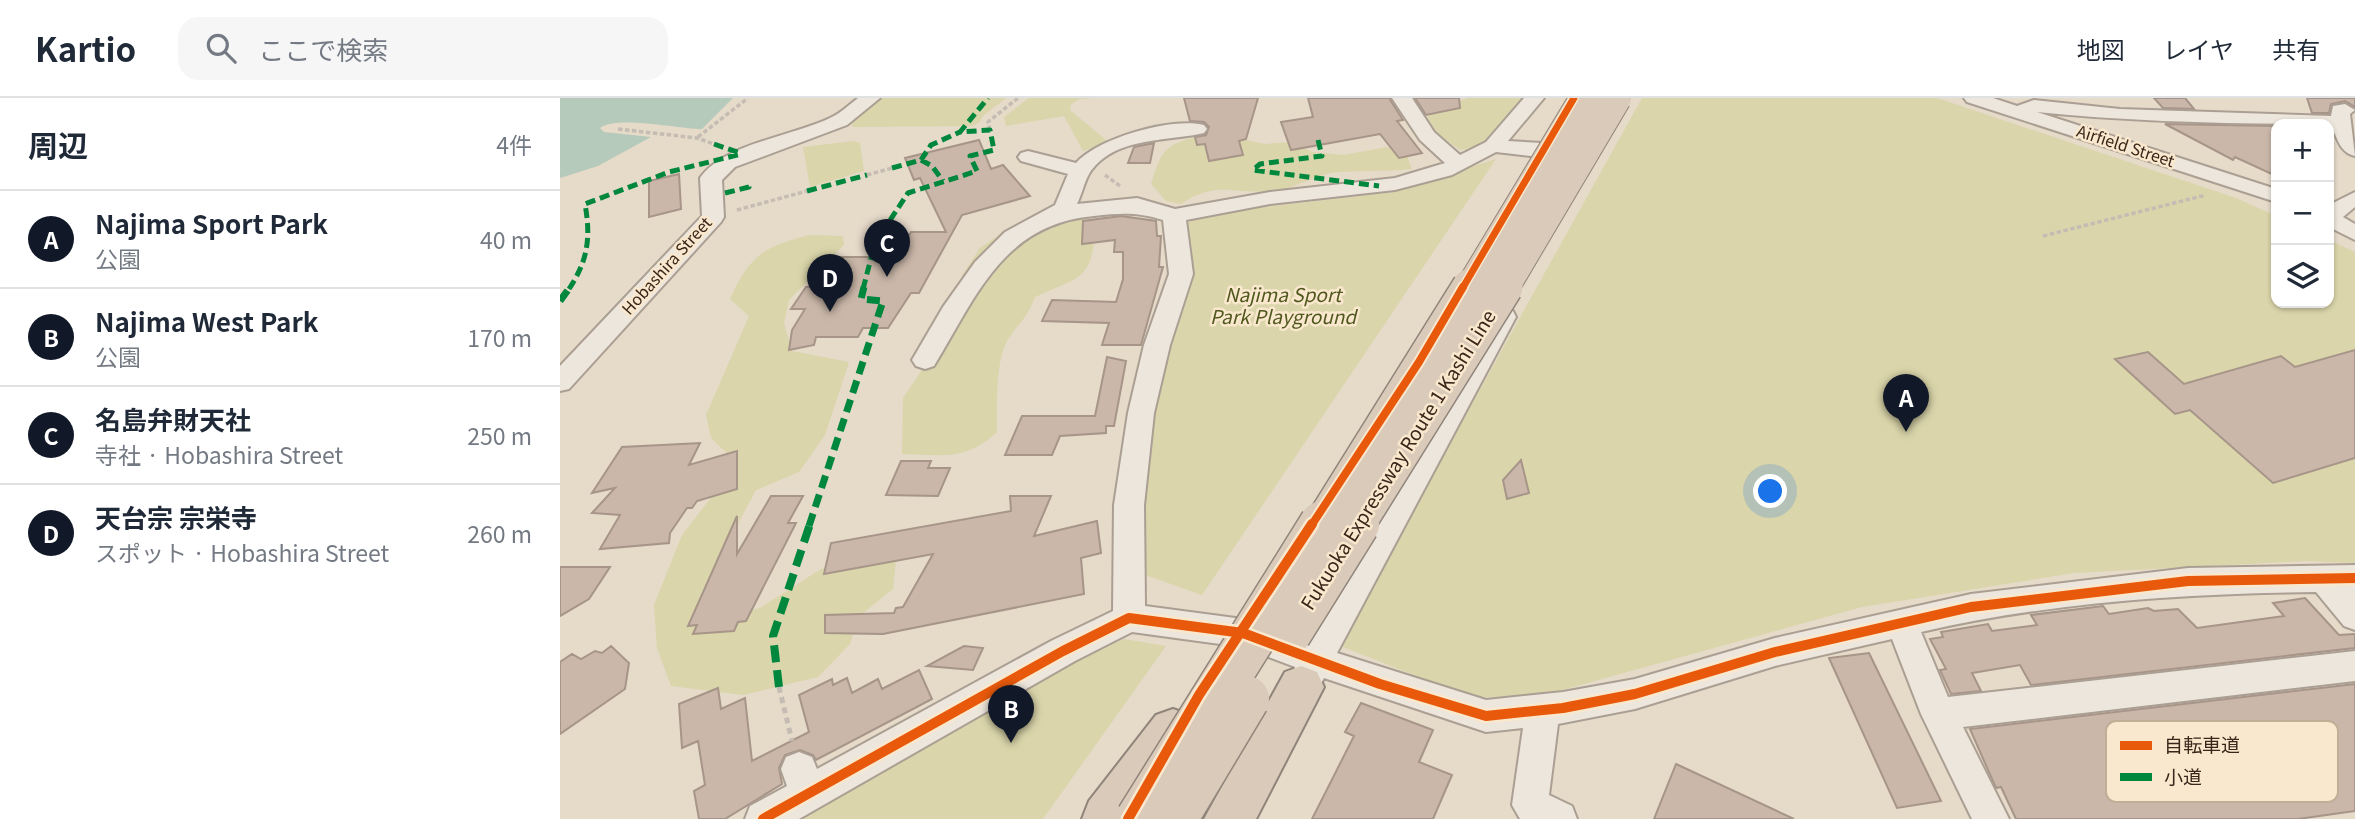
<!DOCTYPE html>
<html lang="ja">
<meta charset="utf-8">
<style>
body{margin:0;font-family:Georgia,"Noto Sans JP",serif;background:#f6f6f7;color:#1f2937}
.controls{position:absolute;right:21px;top:21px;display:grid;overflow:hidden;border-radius:14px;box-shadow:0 2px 5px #0004}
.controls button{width:63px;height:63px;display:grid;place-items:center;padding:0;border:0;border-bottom:2px solid #e0e1e3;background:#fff;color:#1f2937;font:35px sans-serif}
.you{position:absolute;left:1211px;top:394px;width:24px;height:24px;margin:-18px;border:5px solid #fff;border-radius:50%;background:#1a73e8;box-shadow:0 0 0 10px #1a73e833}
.badge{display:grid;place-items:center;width:46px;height:46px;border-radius:50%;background:#111827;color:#fff;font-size:23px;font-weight:700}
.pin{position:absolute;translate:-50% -58px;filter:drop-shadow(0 2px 4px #0008)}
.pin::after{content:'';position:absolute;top:37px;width:24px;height:21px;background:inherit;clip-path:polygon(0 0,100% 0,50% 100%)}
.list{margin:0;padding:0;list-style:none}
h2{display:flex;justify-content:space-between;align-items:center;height:91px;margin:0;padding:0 28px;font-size:30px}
h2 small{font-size:23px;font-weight:400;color:#747a83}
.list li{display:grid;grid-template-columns:46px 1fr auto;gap:21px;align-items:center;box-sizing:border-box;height:98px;padding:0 28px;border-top:2px solid #e0e1e3}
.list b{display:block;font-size:26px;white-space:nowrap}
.list p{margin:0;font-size:23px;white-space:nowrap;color:#747a83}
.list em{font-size:23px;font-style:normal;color:#747a83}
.icon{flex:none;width:38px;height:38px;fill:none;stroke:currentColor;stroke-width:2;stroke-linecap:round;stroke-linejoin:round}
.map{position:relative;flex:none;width:1795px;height:721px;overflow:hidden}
header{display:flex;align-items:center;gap:42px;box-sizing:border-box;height:98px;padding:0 35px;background:#fff;border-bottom:2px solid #e0e1e3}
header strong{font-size:33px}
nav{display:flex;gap:38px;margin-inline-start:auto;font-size:24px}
.search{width:490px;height:63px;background:#f6f6f7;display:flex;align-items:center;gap:18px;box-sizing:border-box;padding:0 24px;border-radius:21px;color:#747a83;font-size:26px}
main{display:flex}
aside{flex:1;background:#fff}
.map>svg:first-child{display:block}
.green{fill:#dad5aa}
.water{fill:#b6cabb}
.building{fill:#cab7a9;stroke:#a69588;stroke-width:2}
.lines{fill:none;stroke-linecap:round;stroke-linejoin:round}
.minor-casing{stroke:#ab9f93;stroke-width:4}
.highway-casing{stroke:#90857a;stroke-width:4}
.path-far1{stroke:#c5bcb3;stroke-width:3.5;stroke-dasharray:4.5 2.5;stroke-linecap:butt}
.path{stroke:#c5bcb3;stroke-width:5;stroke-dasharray:6 4.5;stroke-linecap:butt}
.minor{fill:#ede6dc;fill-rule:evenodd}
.highway{fill:#d9caba;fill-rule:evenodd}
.highway-bridge-far2-casing{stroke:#90857a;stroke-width:32;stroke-linecap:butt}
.highway-bridge-far1-casing{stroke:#90857a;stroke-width:40;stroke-linecap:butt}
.highway-bridge-casing{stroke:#90857a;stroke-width:49;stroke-linecap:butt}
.highway-bridge-far2{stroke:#d9caba;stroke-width:30}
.highway-bridge-far1{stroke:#d9caba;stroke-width:37}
.highway-bridge{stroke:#d9caba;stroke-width:46}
.quiet-far2{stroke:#00873e;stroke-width:5;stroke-dasharray:10 5;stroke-linecap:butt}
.quiet-far1{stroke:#00873e;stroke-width:7;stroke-dasharray:13 7;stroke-linecap:butt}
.quiet{stroke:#00873e;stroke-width:8;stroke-dasharray:17 8;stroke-linecap:butt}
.cycleway-far2-casing{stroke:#f9e8cd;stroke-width:10}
.cycleway-far1-casing{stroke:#f9e8cd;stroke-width:12}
.cycleway-casing{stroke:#f9e8cd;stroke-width:15}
.cycleway-far2{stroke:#e8590c;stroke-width:7}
.cycleway-far1{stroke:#e8590c;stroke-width:8}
.cycleway{stroke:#e8590c;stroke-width:10}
.labels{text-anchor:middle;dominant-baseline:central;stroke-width:5;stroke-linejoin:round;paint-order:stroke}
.far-street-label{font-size:16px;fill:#3a261a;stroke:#f9e8cd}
.park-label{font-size:19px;font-style:italic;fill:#50581f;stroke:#f9e8cd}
.street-label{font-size:19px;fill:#3a261a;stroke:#f9e8cd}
.key{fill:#f9e8cd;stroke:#c0ae97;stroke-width:2}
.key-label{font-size:19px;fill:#3a261a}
</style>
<header>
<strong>Kartio</strong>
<div class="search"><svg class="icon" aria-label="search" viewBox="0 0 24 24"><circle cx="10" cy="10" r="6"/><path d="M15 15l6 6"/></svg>ここで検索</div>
<nav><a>地図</a><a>レイヤ</a><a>共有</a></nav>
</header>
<main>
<aside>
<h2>周辺<small>4件</small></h2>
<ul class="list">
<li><span class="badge">A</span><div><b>Najima Sport Park</b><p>公園</p></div><em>40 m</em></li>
<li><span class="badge">B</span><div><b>Najima West Park</b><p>公園</p></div><em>170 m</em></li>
<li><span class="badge">C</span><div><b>名島弁財天社</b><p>寺社 · Hobashira Street</p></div><em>250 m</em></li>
<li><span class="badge">D</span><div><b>天台宗 宗栄寺</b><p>スポット · Hobashira Street</p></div><em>260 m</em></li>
</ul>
</aside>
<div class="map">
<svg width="1795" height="721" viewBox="0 0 1795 721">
<rect width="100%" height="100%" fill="#e6dac9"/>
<path class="green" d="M 320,0 L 446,0 L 423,18 L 419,25 L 412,28 L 293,29 L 291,23 Z
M 469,0 L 533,0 L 520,1 L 511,6 L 510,12 L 547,43 L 545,46 L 523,53 L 504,18 L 446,28 L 444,19 Z
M 908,0 L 962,0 L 920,48 L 900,52 L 873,32 L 867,19 L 876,10 Z
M 1082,0 L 1377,0 L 1676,100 L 1716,118 L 1716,205 L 1769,205 L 1769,142 L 1795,154 L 1795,465 L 1746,463 L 1514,475 L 1302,509 L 977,599 L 909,599 L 778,547 Z
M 639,38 L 667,38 L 705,46 L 731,44 L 752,54 L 784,57 L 827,49 L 847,58 L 852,71 C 826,74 797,72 771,75 C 754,78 737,89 719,92 C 677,99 659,80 621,106 L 606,103 L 591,86 C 602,52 604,47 639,38 Z
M 294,43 L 300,45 L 304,73 L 250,89 L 243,49 Z
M 936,61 L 642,497 L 577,474 L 575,410 L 621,119 L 834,94 Z
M 504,119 L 522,119 L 535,130 C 533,183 518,179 475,199 C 466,222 461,222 449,240 C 435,259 437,310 437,334 C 406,363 382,357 342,356 L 343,300 L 391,229 L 403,176 L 420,150 L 448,131 Z
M 249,137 L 283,138 L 284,147 L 229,202 L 224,225 L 232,253 L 289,264 L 265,337 L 239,374 L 196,392 L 141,495 L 155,522 L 200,510 L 261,471 L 336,462 L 333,491 L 298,519 L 290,546 L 258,579 L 183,597 L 111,588 L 97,550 L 94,507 L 122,437 L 161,387 L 169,357 L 151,340 L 146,317 L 189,218 L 170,201 C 191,156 202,150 249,137 Z
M 564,541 L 606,548 L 483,721 L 232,721 L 497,568 Z"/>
<path class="water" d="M 0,0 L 173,0 L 142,31 C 119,31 56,17 40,30 L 44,34 L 91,39 L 38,68 L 0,80 Z"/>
<path class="building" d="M 624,0 L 698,0 L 686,41 L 679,43 L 683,57 L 649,63 L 645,46 L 637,47 L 635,39 L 646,37 L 649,29 L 644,24 L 630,23 Z
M 748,0 L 829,0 L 843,22 L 837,23 L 862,55 L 839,60 L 820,36 L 731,52 L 721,24 L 753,19 Z
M 855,0 L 899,0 L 900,10 L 866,17 Z
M 1594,0 L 1625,0 L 1634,11 L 1603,10 Z
M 1747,0 L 1795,0 L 1795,9 L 1785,3 L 1771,6 L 1769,15 L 1752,15 Z
M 1605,26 L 1716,28 L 1716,78 L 1675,59 L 1673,62 Z
M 419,42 L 431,71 L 443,67 L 470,98 L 402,117 L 359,195 L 351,195 L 328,230 L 303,230 L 298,239 L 256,239 L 254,247 L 229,252 L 232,232 L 245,211 L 231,211 L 246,189 L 255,189 L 275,159 L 336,159 L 351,134 L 386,134 L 360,80 L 354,82 L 345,60 Z
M 594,45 L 590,65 L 568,65 L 574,49 Z
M 119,76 L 121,111 L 89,119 L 89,83 Z
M 561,118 L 596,123 L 597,138 L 601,138 L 599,169 L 603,169 L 581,247 L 542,247 L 549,225 L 482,223 L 492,202 L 556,204 L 563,181 L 563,154 L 554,154 L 555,142 L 522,146 L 523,123 Z
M 1795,252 L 1795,360 L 1713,385 L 1630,312 L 1615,316 L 1555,261 L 1588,254 L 1624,286 L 1721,258 L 1735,269 Z
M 547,259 L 566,263 L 554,328 L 546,328 L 546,335 L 500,338 L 492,357 L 445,357 L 462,318 L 535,318 Z
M 140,345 L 129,367 L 177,353 L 177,391 L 137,403 L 132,410 L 127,410 L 110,435 L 109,445 L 40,451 L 60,417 L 32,415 L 55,390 L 32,395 L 62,349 Z
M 961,362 L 969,395 L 947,401 L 943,382 Z
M 341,363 L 371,363 L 368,370 L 390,370 L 378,398 L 326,397 Z
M 211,398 L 243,398 L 228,425 L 236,425 L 186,523 L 178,524 L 174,533 L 133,536 L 137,527 L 128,528 L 177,418 L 177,456 Z
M 450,398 L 491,398 L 474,438 L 537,423 L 541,455 L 521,460 L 524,496 L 323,536 L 265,535 L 265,517 L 334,515 L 336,510 L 343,509 L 373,456 L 264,476 L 271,445 L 451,413 Z
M 0,469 L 50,469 L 29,501 L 0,518 Z
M 1745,500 L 1779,537 L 1795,536 L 1795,550 L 1471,587 L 1460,567 L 1412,575 L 1421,593 L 1391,596 L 1380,572 L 1386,571 L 1370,541 L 1383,539 L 1381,534 L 1428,526 L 1432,533 L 1477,527 L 1471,517 L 1543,508 L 1549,516 L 1588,510 L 1594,513 L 1618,511 L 1637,530 L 1724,518 L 1713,505 Z
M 51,548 L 69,565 L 65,591 L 0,636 L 0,564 L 12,556 L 21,561 L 35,553 L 42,555 Z
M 404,548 L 423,550 L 413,572 L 367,568 Z
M 1309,555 L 1381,703 L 1337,710 L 1269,560 Z
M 359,572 L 372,601 L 256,662 L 253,657 L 240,652 L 225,657 L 219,670 L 222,686 L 165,721 L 139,721 L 134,693 L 145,687 L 138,643 L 122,650 L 119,606 L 158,590 L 161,611 L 185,600 L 192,663 L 249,634 L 239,597 L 272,581 L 273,587 L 287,580 L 292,595 L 318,581 L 322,591 Z
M 1795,586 L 1795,713 L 1738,721 L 1456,721 L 1441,689 L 1436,690 L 1410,631 Z
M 801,605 L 873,632 L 859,664 L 892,677 L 873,721 L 752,721 L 794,638 L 785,634 Z
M 1116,666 L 1234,721 L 1094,721 Z"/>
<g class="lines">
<g class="minor-casing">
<path id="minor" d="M 298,0 L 320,0 L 287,27 L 175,69 L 162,82 L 164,119 L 161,124 L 9,291 L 0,293 L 0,268 L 142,118 L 140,80 C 164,45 235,38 272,19 C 281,15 290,6 298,0 Z
M 832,0 L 852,0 L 874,34 L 900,57 L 926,44 L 964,0 L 984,0 L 948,43 L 982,45 L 1020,53 L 1023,57 L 1013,63 L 936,54 L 892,77 L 835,92 L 710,106 L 626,122 L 633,176 L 610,247 L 594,315 L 584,407 L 585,508 L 683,521 L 748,545 L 932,219 L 935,213 L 953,213 L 956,219 L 777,555 L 926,602 L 1003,594 L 1075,581 L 1215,540 L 1411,496 L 1628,470 L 1795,467 L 1795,532 L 1784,528 L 1756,494 C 1624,496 1490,504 1361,534 L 1388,599 L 1795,553 L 1795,583 L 1403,629 L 1449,721 L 1412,721 L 1361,616 L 1332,541 L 1215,568 L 1075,611 L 998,626 L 989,697 L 1012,708 L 1017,721 L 960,721 L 952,707 L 963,630 L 926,634 L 764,580 L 760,588 L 748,592 L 736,588 L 731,577 L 735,569 L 682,549 L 572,534 L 515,563 L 239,721 L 185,721 L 190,708 L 227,688 L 221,671 L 226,659 L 239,654 L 252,659 L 257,671 L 491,543 L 553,513 L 554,407 L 568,315 L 584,247 L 609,176 L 603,122 C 577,114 562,115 534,118 C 443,126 416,199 374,268 L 365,271 L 356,268 L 352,262 L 383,209 L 415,164 L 445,134 L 495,107 L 508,76 L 461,63 L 458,59 L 461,55 L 468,53 L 516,65 C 538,40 612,19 644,27 L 647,31 L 644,35 C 607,44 553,38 529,76 C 524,85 522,96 517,106 L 577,100 L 615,111 L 710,94 L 835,80 L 885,65 L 860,42 Z
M 1404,0 L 1433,0 L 1457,8 L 1474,2 L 1560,11 L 1771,18 L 1773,8 L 1785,6 L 1795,12 L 1790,16 L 1795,58 C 1777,54 1777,34 1769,26 C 1673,26 1575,24 1477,14 L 1716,91 L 1716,104 L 1407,4 Z
M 1795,94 L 1795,109 L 1783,119 L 1795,126 L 1795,142 L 1769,129 L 1769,107 Z"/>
</g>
<g class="highway-casing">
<path id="highway" d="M 741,568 L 757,574 L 764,589 L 696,721 L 644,721 L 725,574 Z
M 613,611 L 630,617 L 637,633 L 630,649 L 578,721 L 522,721 L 529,703 L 596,617 Z"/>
</g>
<path class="path-far1" d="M 58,31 L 137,40 L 154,46
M 430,32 L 428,24 L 458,0
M 138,39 L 188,0
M 307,77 L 332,70
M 545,77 L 560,88
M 177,112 L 247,93
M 1483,138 L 1646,97"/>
<path class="path" d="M 219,589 L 232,643"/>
<use href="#minor" class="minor"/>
<use href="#highway" class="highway"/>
<g class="highway-bridge-far2-casing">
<path id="highway-bridge-far2" d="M 910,191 L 1025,0
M 943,191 L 1056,0"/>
</g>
<g class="highway-bridge-far1-casing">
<path id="highway-bridge-far1" d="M 762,428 L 911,189
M 795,428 L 944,189"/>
</g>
<g class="highway-bridge-casing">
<path id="highway-bridge" d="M 728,535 L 796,426
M 579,721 L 763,426
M 614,721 L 686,601"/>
</g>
<use href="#highway-bridge-far2" class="highway-bridge-far2"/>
<use href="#highway-bridge-far1" class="highway-bridge-far1"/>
<use href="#highway-bridge" class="highway-bridge"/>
<path class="quiet-far2" d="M 758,42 L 762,58 L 700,66 L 693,72 L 819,88
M 154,46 L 180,55
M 361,62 L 372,68 L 383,83
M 332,70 L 361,62 L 371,47 L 400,34
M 247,93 L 307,77
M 165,95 L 189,89 L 188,85
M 9,191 C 28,162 31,140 25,106 L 109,74 L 181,56
M 303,191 L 315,145 L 348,95 L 417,73 L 410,58 L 434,52 L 430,32 L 400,34 L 428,0"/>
<path class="quiet-far1" d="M 0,203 L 10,189
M 249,428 L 323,203 L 301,201 L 304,189"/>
<path class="quiet" d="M 219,589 L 213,538 L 250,426"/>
<g class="cycleway-far2-casing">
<path id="cycleway-far2" d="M 902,191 L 1014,0"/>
</g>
<g class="cycleway-far1-casing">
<path id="cycleway-far1" d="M 751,428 L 859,264 L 903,189"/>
</g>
<g class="cycleway-casing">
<path id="cycleway" d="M 203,721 L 503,553 L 569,520 L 683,535 L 820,586 L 926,618 L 1003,610 L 1075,596 L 1215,554 L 1411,509 L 1628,483 L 1795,480
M 568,721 L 639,597 L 752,426"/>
</g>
<use href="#cycleway-far2" class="cycleway-far2"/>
<use href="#cycleway-far1" class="cycleway-far1"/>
<use href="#cycleway" class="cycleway"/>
</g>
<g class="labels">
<g class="far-street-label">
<text transform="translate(1566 47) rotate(18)">Airfield Street</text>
<text transform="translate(106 167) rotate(-48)">Hobashira Street</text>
</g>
<g class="park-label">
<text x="723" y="195">Najima Sport<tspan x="723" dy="22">Park Playground</tspan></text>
</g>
<g class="street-label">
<text transform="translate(837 361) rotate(-58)">Fukuoka Expressway Route 1 Kashi Line</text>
</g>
</g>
<rect x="1546" y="623" width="232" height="81" rx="10" class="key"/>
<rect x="1560" y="643" width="32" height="9" fill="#e8590c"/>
<rect x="1560" y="675" width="32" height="8" fill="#00873e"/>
<g class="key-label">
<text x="1604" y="654">自転車道</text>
<text x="1604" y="686">小道</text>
</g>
</svg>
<div class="controls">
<button>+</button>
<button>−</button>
<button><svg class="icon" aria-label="layers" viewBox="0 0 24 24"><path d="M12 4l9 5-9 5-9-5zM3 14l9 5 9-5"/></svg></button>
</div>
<div class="you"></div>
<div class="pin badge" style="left:1346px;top:334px">A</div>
<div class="pin badge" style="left:451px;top:645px">B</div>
<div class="pin badge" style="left:327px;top:179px">C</div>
<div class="pin badge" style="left:270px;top:214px">D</div>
</div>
</main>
